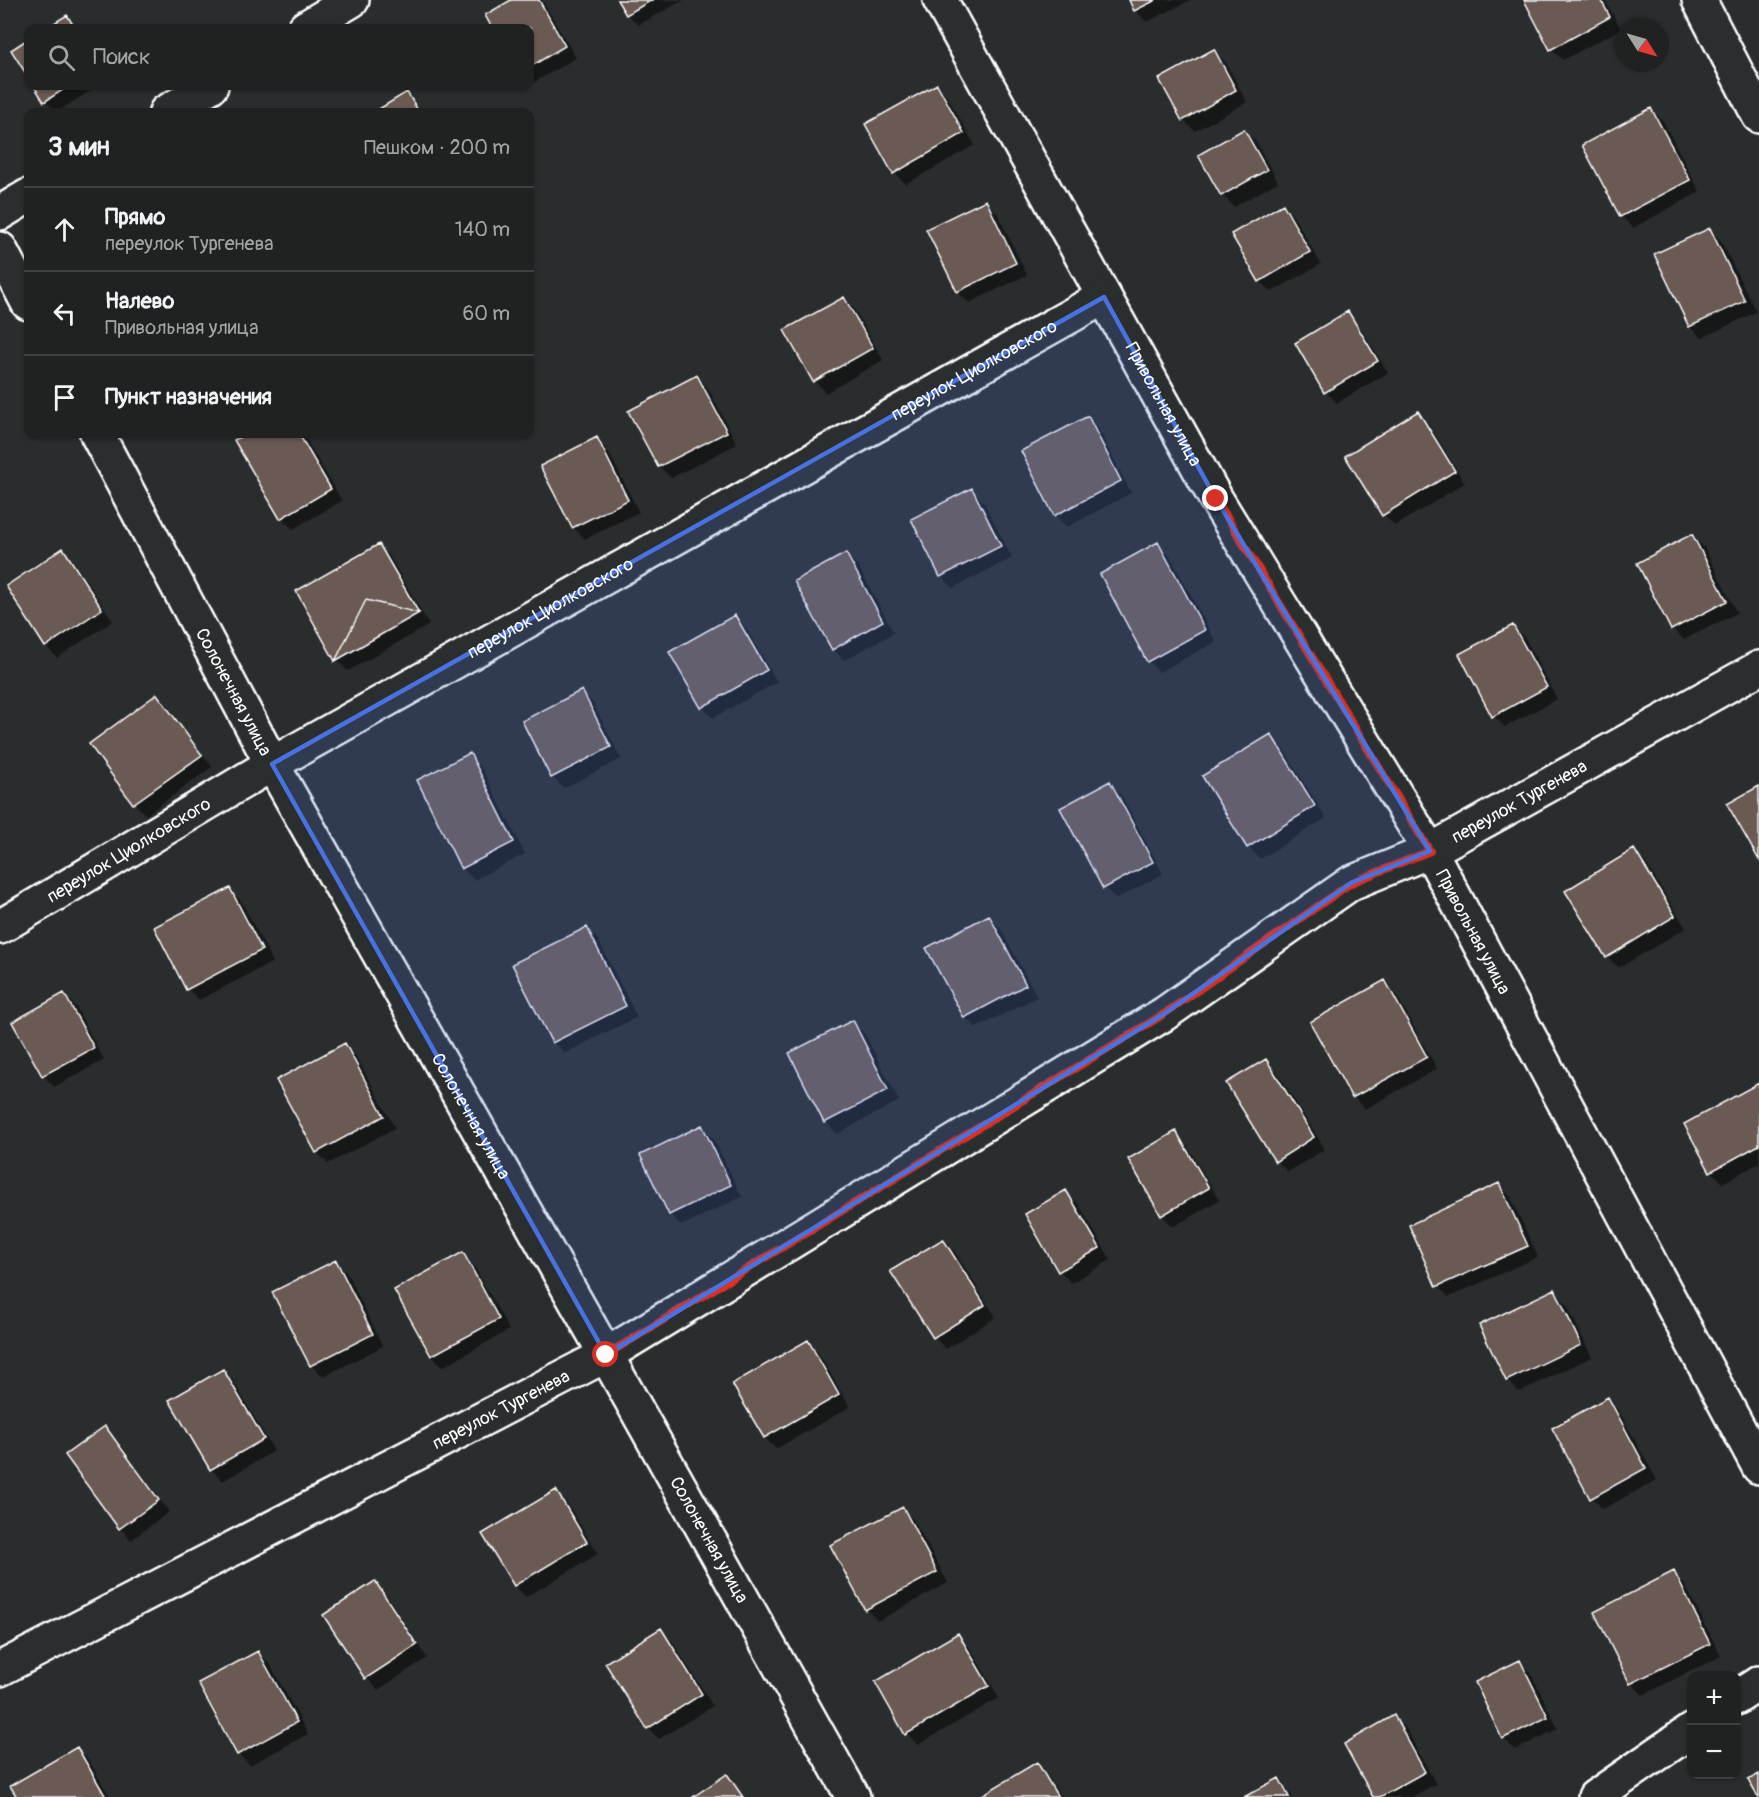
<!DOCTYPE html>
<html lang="ru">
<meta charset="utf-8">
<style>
body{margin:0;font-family:Pangolin,sans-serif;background:#2d2f2f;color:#f1f3f6}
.controls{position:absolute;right:18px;bottom:18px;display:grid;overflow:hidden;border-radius:12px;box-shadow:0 2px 4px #0004}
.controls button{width:54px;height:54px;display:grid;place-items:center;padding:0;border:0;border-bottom:2px solid #3d3f40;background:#202222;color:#f1f3f6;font:30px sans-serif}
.compass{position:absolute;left:1615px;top:18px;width:54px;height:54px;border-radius:50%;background:#202222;box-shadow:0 2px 4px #0004;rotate:127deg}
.stop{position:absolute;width:18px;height:18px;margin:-14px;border:4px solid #d93025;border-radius:50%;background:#fff}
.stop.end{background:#d93025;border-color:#fff;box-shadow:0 2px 6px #0008}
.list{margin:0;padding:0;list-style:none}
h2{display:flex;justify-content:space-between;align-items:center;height:78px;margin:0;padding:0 24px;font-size:26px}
h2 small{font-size:20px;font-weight:400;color:#a2a4a5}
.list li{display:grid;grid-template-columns:39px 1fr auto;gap:18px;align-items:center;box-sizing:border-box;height:84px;padding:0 24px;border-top:2px solid #3d3f40}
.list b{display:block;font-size:22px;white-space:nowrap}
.list p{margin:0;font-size:20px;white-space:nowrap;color:#a2a4a5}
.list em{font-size:20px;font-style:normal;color:#a2a4a5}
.icon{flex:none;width:33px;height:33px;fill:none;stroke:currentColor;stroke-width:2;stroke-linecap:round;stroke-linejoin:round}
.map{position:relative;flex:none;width:1759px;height:1797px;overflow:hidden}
.search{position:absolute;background:#202222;box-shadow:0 2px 4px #0004;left:24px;top:24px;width:510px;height:66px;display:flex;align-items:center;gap:15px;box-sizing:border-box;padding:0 21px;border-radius:12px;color:#a2a4a5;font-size:22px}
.panel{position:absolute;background:#202222;box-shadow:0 2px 4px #0004;left:24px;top:108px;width:510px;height:330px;border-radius:12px}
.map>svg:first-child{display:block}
.shadow{fill:#0007}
.building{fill:#6a5a53;stroke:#fff;stroke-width:1.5}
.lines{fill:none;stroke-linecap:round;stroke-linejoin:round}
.minor-casing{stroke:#fff;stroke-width:38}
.secondary-casing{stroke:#fff;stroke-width:38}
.minor{stroke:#2a2d2e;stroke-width:33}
.secondary{stroke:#2a2d2e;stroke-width:33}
.route{stroke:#d93025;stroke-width:8}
.marked{fill:#4a71e0;fill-opacity:0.2;stroke:#4a71e0;stroke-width:4.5;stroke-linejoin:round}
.labels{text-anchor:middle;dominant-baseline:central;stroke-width:4.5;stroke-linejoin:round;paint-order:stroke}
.street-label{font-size:18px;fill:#fff;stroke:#2a2d2e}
</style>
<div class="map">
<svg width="1759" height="1797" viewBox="0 0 1759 1797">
<rect width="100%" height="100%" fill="#2a2d2e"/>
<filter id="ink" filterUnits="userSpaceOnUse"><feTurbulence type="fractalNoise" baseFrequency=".0167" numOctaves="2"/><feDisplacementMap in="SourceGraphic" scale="12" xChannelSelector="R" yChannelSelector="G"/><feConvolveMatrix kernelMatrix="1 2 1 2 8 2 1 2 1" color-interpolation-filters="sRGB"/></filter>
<g filter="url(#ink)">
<path class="shadow" d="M 514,0 L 542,0 L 576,58 L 531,84 L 530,82 L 530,28 L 494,28 L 487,16 Z
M 619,0 L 684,0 L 638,25 L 627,14 Z
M 1130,0 L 1191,0 L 1147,22 L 1135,10 Z
M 1528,0 L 1605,0 L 1621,29 L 1563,60 L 1551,49 Z
M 67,17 L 78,28 L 49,28 Z
M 1214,51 L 1226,63 L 1247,102 L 1195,131 L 1183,120 Z
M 36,86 L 98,86 L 57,112 L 45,101 Z
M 937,86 L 948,98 L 975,145 L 906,184 L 894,173 Z
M 406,94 L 422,112 L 377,112 Z
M 1651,109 L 1663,121 L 1700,192 L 1633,228 L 1621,216 Z
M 1244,131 L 1256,142 L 1278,182 L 1234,207 L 1223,196 L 1200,156 Z
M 985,202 L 997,213 L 1027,275 L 969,303 L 958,292 Z
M 1283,206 L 1294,217 L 1321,264 L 1272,292 L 1260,281 Z
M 1710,229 L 1721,241 L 1756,312 L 1702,338 L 1690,327 L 1656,255 Z
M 844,298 L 855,310 L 883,360 L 826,393 L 815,381 L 786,331 Z
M 1348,313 L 1359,325 L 1388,373 L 1337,403 L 1326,392 Z
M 697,377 L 708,388 L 737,444 L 671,478 L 659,466 L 630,411 Z
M 1418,413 L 1429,425 L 1465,483 L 1395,526 L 1384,515 Z
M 1087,418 L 1099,430 L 1131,493 L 1067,527 L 1055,515 L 1023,452 Z
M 249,434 L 303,434 L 342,501 L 293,529 L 281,518 L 237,441 Z
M 596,439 L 608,451 L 639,512 L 585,539 L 573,527 Z
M 971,490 L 983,501 L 1012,558 L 953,588 L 942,576 L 913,520 Z
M 1692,536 L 1704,547 L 1737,613 L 1684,640 L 1673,629 Z
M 1158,544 L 1170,556 L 1216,642 L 1159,672 L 1148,661 Z
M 379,546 L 390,557 L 429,625 L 348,671 L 337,660 Z
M 63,550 L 74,562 L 113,621 L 57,658 L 46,646 Z
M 846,555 L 858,566 L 894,633 L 844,660 L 833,649 Z
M 735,617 L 746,628 L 777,682 L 713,718 L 702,707 Z
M 1513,627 L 1525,638 L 1557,699 L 1505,727 L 1494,716 Z
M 581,692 L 593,703 L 621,759 L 564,788 L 552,777 Z
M 157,696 L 168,707 L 212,767 L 146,815 L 134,803 L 91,744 Z
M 1270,736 L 1282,747 L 1326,818 L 1260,859 L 1249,847 L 1204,776 Z
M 469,755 L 481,767 L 525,854 L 474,880 L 462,868 Z
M 1109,783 L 1121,795 L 1163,874 L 1116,899 L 1105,888 Z
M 1634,851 L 1645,862 L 1686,928 L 1619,968 L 1607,957 Z
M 230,890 L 241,901 L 273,962 L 199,1000 L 188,989 Z
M 989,917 L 1000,928 L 1037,997 L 976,1028 L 965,1017 Z
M 587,928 L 598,940 L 637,1017 L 565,1053 L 553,1042 Z
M 1384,982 L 1396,994 L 1437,1069 L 1365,1109 L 1353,1097 L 1312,1022 Z
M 64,995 L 76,1007 L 104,1060 L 54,1087 L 43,1075 Z
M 852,1022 L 864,1033 L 899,1101 L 837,1134 L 826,1122 Z
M 344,1044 L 356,1056 L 395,1128 L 328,1164 L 317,1152 Z
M 1265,1061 L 1277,1072 L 1325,1149 L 1288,1172 L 1276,1161 Z
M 1759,1085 L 1759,1163 L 1723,1183 L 1711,1171 Z
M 702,1127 L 713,1138 L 742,1197 L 681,1226 L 670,1214 Z
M 1176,1133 L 1187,1145 L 1219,1200 L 1173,1227 L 1162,1215 Z
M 1499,1185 L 1510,1196 L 1538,1257 L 1449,1297 L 1438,1286 Z
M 1066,1192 L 1078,1203 L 1111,1260 L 1071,1283 L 1060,1271 L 1027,1215 Z
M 943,1241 L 955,1252 L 996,1317 L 946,1349 L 934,1337 L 893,1272 Z
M 462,1254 L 474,1266 L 509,1330 L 443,1367 L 432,1356 Z
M 335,1262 L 347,1273 L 383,1346 L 323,1377 L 311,1365 Z
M 1554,1291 L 1566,1303 L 1592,1357 L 1519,1392 L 1507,1380 Z
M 807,1342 L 819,1354 L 850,1407 L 776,1449 L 765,1438 L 734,1385 Z
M 223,1370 L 234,1382 L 274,1451 L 223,1481 L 211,1469 L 171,1400 Z
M 1608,1399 L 1619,1411 L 1657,1480 L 1603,1509 L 1592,1498 Z
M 105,1428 L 117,1440 L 169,1512 L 131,1540 L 120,1528 Z
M 555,1492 L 567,1503 L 598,1554 L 526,1597 L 515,1586 L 484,1535 Z
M 903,1509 L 914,1520 L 948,1583 L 878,1621 L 866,1609 Z
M 1674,1573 L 1685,1585 L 1721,1656 L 1643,1695 L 1632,1684 L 1596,1612 Z
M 375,1583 L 386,1594 L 427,1658 L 378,1690 L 367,1678 L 325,1615 Z
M 660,1630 L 672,1641 L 713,1706 L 659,1739 L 648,1728 Z
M 958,1635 L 969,1646 L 999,1698 L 918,1745 L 907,1734 Z
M 258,1653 L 270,1664 L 308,1734 L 250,1765 L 238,1754 Z
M 1520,1662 L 1531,1673 L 1558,1729 L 1515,1750 L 1503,1738 Z
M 1394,1717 L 1406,1729 L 1436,1784 L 1412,1797 L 1375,1797 Z
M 77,1749 L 89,1760 L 110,1797 L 19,1797 Z
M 1036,1764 L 1048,1776 L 1061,1797 L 982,1797 Z
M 727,1776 L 745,1797 L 696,1797 Z
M 1279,1780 L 1293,1797 L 1247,1797 Z"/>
<path class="building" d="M 511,0 L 539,0 L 565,46 L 530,67 L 530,28 L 492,28 L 485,15 Z
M 617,0 L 652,0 L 626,15 Z
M 1129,0 L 1156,0 L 1134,11 Z
M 1524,0 L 1601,0 L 1610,17 L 1550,50 Z
M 67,15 L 75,28 L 46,28 Z
M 28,39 L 28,77 L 11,50 Z
M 1214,49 L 1236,90 L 1182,121 L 1159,79 Z
M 937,84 L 964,133 L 893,174 L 865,124 Z
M 34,86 L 69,86 L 44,102 Z
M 407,92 L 419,112 L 374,112 Z
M 1651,108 L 1690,180 L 1620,217 L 1582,145 Z
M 1244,129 L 1267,170 L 1221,196 L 1198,155 Z
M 986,200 L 1016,263 L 957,292 L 926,229 Z
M 1283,204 L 1310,252 L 1259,282 L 1231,234 Z
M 1710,228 L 1745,301 L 1689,327 L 1654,254 Z
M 844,297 L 873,348 L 813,382 L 784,330 Z
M 1348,311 L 1378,361 L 1324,393 L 1295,343 Z
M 697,375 L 727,432 L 658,467 L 628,411 Z
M 1418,411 L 1455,471 L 1382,516 L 1345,456 Z
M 1088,416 L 1121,481 L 1054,516 L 1021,451 Z
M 246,434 L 299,434 L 331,489 L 280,519 L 234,440 Z
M 597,437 L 628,500 L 572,528 L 540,466 Z
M 972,488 L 1001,546 L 940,577 L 911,519 Z
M 1692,534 L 1727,601 L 1671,630 L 1637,563 Z
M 1158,542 L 1205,630 L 1147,662 L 1100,574 Z
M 379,544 L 419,613 L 335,661 L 296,591 Z
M 63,548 L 102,609 L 45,647 L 6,586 Z
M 846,553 L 883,621 L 832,650 L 794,581 Z
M 366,600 L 419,613 L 335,661 Z
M 735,615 L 767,670 L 701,708 L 669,652 Z
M 1513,625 L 1547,687 L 1492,717 L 1459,654 Z
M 582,690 L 611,747 L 551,778 L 522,721 Z
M 157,694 L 202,755 L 133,804 L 89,744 Z
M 1271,734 L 1315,806 L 1247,848 L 1202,776 Z
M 470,753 L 514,842 L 461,869 L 417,780 Z
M 1110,781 L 1153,862 L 1103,889 L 1060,808 Z
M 1759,786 L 1759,860 L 1727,804 Z
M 1634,849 L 1675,916 L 1606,958 L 1565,891 Z
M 230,888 L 262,950 L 186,990 L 154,927 Z
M 989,915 L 1026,985 L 964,1018 L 926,948 Z
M 587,927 L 626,1006 L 552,1043 L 512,964 Z
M 1385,980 L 1427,1057 L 1352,1098 L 1310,1022 Z
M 64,993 L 94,1048 L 42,1076 L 12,1022 Z
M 853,1020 L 888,1090 L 824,1123 L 789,1053 Z
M 345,1043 L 384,1116 L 316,1153 L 276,1080 Z
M 1266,1059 L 1314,1137 L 1275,1162 L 1226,1083 Z
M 1759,1083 L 1759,1145 L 1710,1172 L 1684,1124 Z
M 702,1125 L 731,1185 L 669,1215 L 640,1155 Z
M 1176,1131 L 1209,1188 L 1161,1216 L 1128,1159 Z
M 1499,1183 L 1528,1246 L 1436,1287 L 1409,1225 Z
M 1066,1190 L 1100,1248 L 1058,1272 L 1025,1214 Z
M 943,1239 L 985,1305 L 933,1338 L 890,1271 Z
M 463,1252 L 499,1319 L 431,1356 L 394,1290 Z
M 336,1260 L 373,1334 L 310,1366 L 272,1292 Z
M 1555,1289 L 1581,1345 L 1506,1381 L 1479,1325 Z
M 808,1340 L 839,1395 L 764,1438 L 732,1384 Z
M 223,1369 L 264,1439 L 210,1470 L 169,1400 Z
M 1608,1397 L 1646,1468 L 1590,1499 L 1552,1428 Z
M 105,1426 L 159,1500 L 119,1529 L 65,1455 Z
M 556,1490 L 587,1542 L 514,1586 L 482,1534 Z
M 903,1507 L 937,1572 L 865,1610 L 830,1545 Z
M 1674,1571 L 1710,1644 L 1630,1684 L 1594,1612 Z
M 375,1581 L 417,1645 L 365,1679 L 323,1615 Z
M 661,1628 L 702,1694 L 647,1729 L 605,1663 Z
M 958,1633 L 989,1686 L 905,1735 L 875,1682 Z
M 258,1651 L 297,1722 L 237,1755 L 198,1683 Z
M 1520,1660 L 1548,1717 L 1502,1739 L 1475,1682 Z
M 1394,1715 L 1425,1772 L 1380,1797 L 1373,1797 L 1344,1744 Z
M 77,1747 L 106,1797 L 17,1797 L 10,1786 Z
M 1037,1762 L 1058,1797 L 979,1797 Z
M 727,1774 L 743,1797 L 693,1797 Z
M 1759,1774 L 1759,1797 L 1758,1797 L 1748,1780 Z
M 1279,1778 L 1289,1797 L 1244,1797 Z"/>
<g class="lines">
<g class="minor-casing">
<g id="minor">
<path id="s1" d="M 940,0 L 1216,499 L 1430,851 L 1759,1467"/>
<path d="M 305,28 L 352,0"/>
<path d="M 166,112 L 211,86"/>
<path d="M 0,213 L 28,196"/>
<path d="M 0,249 L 28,303"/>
<path id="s2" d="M 97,434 L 272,764 L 606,1355 L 853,1797"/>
<path id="s3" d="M 0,927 L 272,764 L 1104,297"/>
<path id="s4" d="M 0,1669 L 606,1355 L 1164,1014 L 1351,883 L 1430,851 L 1759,668"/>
<path d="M 1736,1698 L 1759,1683"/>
<path d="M 1595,1797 L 1692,1730"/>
</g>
</g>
<g class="secondary-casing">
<path id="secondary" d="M 1699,0 L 1759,116"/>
</g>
<use href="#minor" class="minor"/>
<use href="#secondary" class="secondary"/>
</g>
</g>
<g class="lines" filter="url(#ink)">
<path class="route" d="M 606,1355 L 1164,1014 L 1351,883 L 1430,851 L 1216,499"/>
</g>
<path class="marked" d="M 1104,297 L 1216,499 L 1430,851 L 1351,883 L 1164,1014 L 606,1355 L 272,764 Z"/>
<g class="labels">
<g class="street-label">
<text stroke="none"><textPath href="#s3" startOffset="1122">переулок Циолковского</textPath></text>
<text stroke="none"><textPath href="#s1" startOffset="462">Привольная улица</textPath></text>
<text stroke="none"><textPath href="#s3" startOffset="636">переулок Циолковского</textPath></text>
<text stroke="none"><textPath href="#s2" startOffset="292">Солонечная улица</textPath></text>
<text stroke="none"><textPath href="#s4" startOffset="1752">переулок Тургенева</textPath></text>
<text stroke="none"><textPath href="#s3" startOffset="150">переулок Циолковского</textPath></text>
<text stroke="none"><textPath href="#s1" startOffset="1074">Привольная улица</textPath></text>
<text stroke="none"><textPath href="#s2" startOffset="778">Солонечная улица</textPath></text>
<text stroke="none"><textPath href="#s4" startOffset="564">переулок Тургенева</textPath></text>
<text stroke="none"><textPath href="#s2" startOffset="1264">Солонечная улица</textPath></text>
</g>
</g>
</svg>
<div class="controls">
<button>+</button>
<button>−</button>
</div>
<svg class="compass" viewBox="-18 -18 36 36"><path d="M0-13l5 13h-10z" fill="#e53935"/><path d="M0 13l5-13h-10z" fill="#a2a4a5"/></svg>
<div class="stop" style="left:606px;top:1355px"></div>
<div class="stop end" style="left:1216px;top:499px"></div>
<div class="search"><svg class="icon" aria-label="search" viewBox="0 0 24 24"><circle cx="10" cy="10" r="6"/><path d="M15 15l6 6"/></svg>Поиск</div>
<section class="panel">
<h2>3 мин<small>Пешком · 200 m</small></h2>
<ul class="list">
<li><svg class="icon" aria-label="ahead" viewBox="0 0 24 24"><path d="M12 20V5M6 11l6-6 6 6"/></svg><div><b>Прямо</b><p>переулок Тургенева</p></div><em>140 m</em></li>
<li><svg class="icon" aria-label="left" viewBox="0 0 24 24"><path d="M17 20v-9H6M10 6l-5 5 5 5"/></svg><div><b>Налево</b><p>Привольная улица</p></div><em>60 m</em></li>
<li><svg class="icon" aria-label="arrive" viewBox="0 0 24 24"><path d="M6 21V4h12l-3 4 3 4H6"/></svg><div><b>Пункт назначения</b></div></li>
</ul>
</section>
</div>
